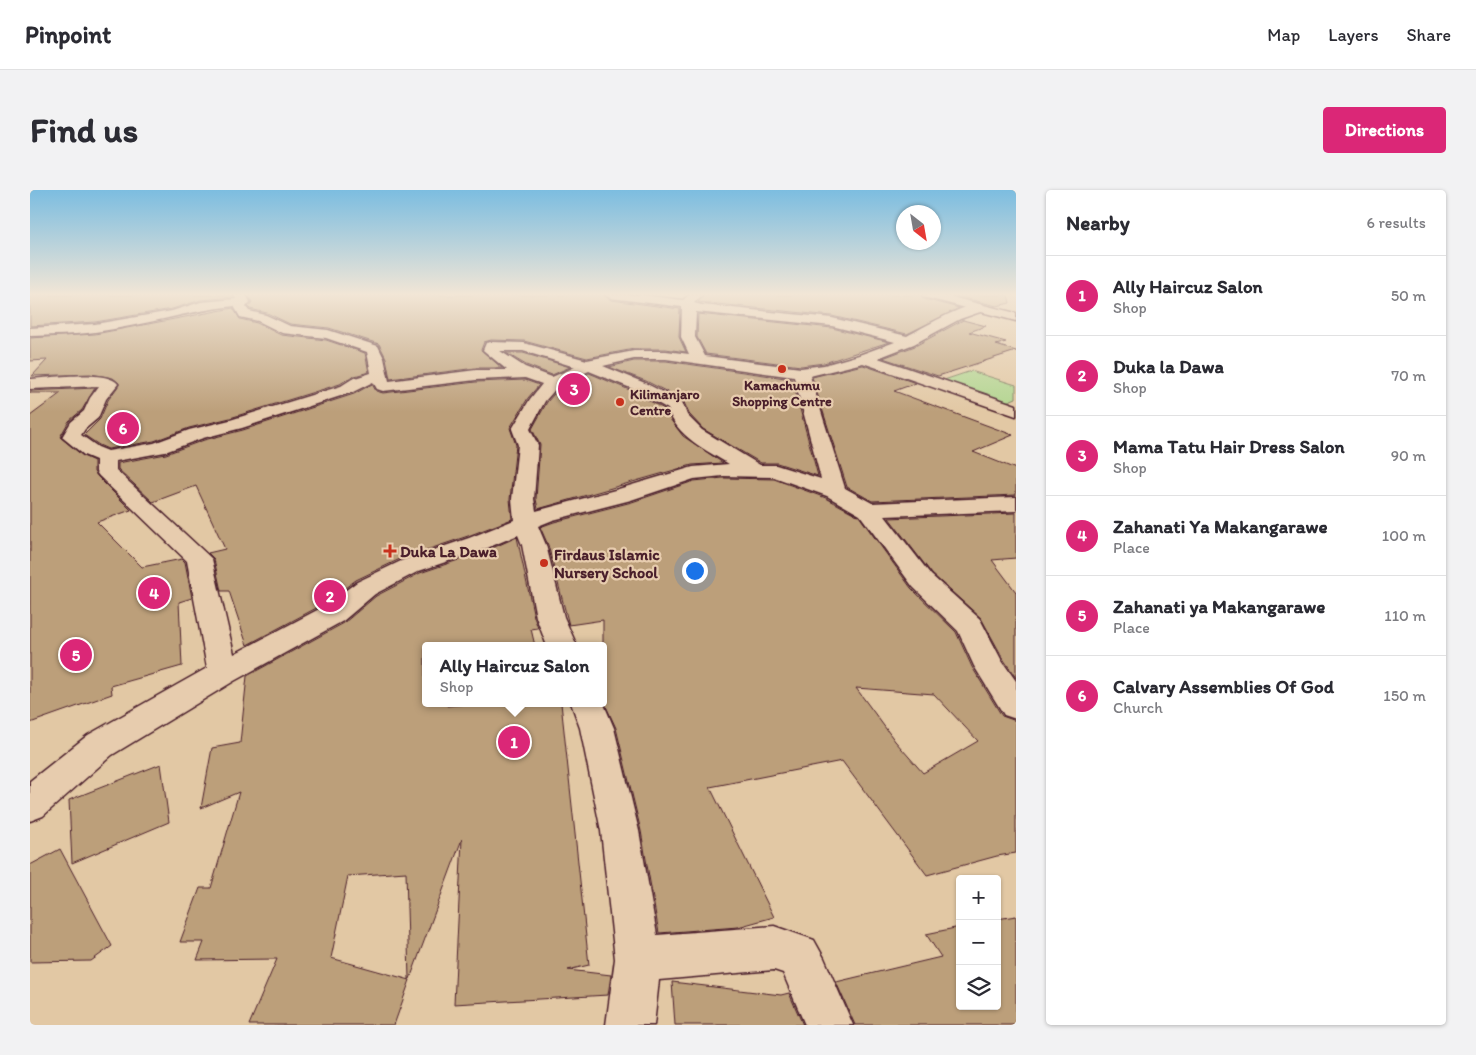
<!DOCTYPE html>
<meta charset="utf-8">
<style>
body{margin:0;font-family:Itim,sans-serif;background:#f2f2f3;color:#2b2b33}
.controls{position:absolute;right:15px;bottom:15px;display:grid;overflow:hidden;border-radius:5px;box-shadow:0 1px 4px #0004}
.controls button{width:45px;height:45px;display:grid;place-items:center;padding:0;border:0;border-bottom:1px solid #e1e1e2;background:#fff;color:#2b2b33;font:25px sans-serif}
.compass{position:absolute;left:866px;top:15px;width:45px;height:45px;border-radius:50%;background:#fff;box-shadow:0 1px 4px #0004;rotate:149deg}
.you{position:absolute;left:664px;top:380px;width:18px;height:18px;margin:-12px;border:4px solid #fff;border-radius:50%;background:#1a73e8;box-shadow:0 0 0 8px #1a73e833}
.badge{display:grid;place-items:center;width:32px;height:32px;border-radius:50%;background:#db2777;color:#fff;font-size:16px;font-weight:700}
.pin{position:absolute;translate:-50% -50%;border:2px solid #fff;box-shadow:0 1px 5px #0006}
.popup{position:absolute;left:392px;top:452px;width:185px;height:65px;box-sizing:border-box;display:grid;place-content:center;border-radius:5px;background:#fff;filter:drop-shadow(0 1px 4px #0005);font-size:16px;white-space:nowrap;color:#7c7c81}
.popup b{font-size:19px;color:#2b2b33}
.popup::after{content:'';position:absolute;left:50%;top:100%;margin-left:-10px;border:10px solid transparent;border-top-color:#fff}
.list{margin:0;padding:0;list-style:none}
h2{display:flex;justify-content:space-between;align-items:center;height:65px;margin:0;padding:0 20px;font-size:21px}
h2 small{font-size:16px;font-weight:400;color:#7c7c81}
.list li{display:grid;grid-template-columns:32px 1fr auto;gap:15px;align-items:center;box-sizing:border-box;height:80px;padding:0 20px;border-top:1px solid #e1e1e2}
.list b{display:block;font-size:19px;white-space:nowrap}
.list p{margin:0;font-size:16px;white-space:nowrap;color:#7c7c81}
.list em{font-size:16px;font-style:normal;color:#7c7c81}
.icon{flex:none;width:28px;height:28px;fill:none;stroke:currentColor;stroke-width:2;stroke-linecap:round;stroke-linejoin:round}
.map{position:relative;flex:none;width:986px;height:835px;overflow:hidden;border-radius:5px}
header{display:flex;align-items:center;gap:30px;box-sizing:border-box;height:70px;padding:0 25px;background:#fff;border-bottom:1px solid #e1e1e2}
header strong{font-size:24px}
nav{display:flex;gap:28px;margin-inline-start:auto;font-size:18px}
.intro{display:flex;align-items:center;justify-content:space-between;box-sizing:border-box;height:120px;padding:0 30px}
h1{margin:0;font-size:35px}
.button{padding:12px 22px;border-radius:5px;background:#db2777;color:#fff;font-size:18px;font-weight:700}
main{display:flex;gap:30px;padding:0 30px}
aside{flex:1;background:#fff;border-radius:5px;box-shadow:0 1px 4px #0004}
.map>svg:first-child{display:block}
.green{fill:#b2d590;stroke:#7e7a5e}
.building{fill:#bc9f7a;stroke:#4a1f2b;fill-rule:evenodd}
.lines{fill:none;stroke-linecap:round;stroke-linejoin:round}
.minor-casing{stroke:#4a1f2b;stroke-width:3}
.tertiary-casing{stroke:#4a1f2b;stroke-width:3}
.minor{fill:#e7ccae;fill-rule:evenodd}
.tertiary{fill:#e7ccae;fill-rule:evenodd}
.poi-dot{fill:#c8321e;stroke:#e7ccae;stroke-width:2}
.labels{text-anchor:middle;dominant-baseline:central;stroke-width:4.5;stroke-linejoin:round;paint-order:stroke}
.far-poi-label{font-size:14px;font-weight:bold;fill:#4a1f2b;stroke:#e7ccae}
.poi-label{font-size:16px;font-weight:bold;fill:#4a1f2b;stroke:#e7ccae;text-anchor:start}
</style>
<header>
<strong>Pinpoint</strong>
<nav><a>Map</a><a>Layers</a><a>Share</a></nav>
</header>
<div class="intro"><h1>Find us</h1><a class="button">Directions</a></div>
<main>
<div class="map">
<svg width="986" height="835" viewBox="0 0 986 835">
<rect width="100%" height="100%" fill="#e2c8a4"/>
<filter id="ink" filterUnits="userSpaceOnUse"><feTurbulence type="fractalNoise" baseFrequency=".02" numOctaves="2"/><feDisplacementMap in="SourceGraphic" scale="10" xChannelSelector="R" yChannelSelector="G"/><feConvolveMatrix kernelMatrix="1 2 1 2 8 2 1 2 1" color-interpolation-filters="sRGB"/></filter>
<g filter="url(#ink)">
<path class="green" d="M 941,181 L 986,195 L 986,208 L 974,213 L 908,192 Z"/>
<path class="building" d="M 0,105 L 202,105 L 203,107 L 171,110 L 142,119 L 65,132 L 0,136 Z
M 218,105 L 573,105 L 581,110 L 650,119 L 649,147 L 656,162 L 636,159 L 604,159 L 557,168 L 494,151 L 461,150 L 454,152 L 451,160 L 472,178 L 446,178 L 360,189 L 356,168 L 349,154 L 299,138 L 260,134 L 237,123 L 220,119 L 218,117 L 222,112 Z
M 674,105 L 890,105 L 894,109 L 929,118 L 877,144 L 802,126 L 668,112 Z
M 922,105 L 978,105 L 980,113 L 967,116 Z
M 203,118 L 210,129 L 227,133 L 251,145 L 296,150 L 335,163 L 339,182 L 321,187 L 310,194 L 200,228 L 159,238 L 124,251 L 78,259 L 69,255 L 54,245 L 70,229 L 78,210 L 89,195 L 89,193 L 83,188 L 60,184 L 2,186 L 17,170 L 0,171 L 0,148 L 65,144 Z
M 668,124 L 802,138 L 859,152 L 794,173 L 771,176 L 676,164 L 667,147 Z
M 933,130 L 956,136 L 939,142 L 976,152 L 966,155 L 986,161 L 908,186 L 853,168 L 885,156 Z
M 476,163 L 493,163 L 540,177 L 522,185 L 496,175 Z
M 604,171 L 636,171 L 762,189 L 788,286 L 747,273 L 731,273 L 673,239 L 659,224 L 653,210 L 616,191 L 579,177 Z
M 833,175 L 886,193 L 864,201 L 983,245 L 943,262 L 986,279 L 986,305 L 842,311 L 817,297 L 782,187 Z
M 559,183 L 602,201 L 636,220 L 640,229 L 653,246 L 693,273 L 662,275 L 508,319 L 506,309 L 510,255 L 502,239 L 517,212 L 530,197 Z
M 495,190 L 509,195 L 498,208 L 480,238 L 486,255 L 480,309 L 482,329 L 438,346 L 370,369 L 326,390 L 292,415 L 217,455 L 199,401 L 191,401 L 184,369 L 178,363 L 195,359 L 166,296 L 123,312 L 88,279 L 88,273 L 136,264 L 174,250 L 213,240 L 324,204 L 342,194 L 346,201 L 353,203 L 446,192 Z
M 65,198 L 52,220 L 39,231 L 30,247 L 53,266 L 64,271 L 64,282 L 68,287 L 101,320 L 67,332 L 112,377 L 152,369 L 155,372 L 162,408 L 149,412 L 152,476 L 81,496 L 82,504 L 0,533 L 0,226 L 31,203 L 0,203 L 0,201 Z
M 693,288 L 744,289 L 796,308 L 829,326 L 881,398 L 926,442 L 942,477 L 972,526 L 986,531 L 986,663 L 967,666 L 897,685 L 812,571 L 680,597 L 744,727 L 708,737 L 629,743 L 611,641 L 586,538 L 573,510 L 573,430 L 539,435 L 518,355 L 510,337 L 524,332 L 602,312 L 664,291 ZM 826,498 L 904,504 L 948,551 L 893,583 L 865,551 Z
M 986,323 L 986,368 L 962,370 L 986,402 L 986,488 L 974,470 L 951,428 L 902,384 L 859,328 Z
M 487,347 L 504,427 L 508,438 L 501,439 L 505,456 L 395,456 L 395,513 L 417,513 L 417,516 L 450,513 L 531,513 L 559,775 L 538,780 L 581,785 L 578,805 L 424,814 L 432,649 L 380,789 L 379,789 L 376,682 L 318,686 L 301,768 L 380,790 L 364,835 L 219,835 L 247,769 L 167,770 L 174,752 L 150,752 L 170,698 L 181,698 L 209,602 L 171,618 L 182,558 L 210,553 L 217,486 L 314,433 L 346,406 L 390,383 L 458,360 Z
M 131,574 L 139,632 L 42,673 L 39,610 Z
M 30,659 L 82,756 L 61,771 L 0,772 L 0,675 Z
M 986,726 L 986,835 L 825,835 L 806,792 L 911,767 L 896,744 L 930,737 L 930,816 L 967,816 L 967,729 Z
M 642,792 L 751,805 L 759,803 L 773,835 L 645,835 Z"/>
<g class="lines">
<g class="minor-casing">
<path id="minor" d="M 204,105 L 216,105 L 220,112 L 216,117 L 219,121 L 236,125 L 260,136 L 298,140 L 348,156 L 354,168 L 359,191 L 446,180 L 477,180 L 453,160 L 456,153 L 461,152 L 494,153 L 557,170 L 604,161 L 636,161 L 659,164 L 651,147 L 652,117 L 581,108 L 575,105 L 612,105 L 653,110 L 659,105 L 672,105 L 664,113 L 672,115 L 802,128 L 877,146 C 893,138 937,111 953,115 L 955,118 L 953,121 L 930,129 L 884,154 L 848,168 L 986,215 L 986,226 L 833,173 L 780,186 L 815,298 L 842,313 L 986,307 L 986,321 L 855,326 L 901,385 L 950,429 L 972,471 L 986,491 L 986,529 L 974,525 L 944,476 L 928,441 L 883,397 L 830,325 L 797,306 L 744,287 L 693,286 L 664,289 L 601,310 L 523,330 L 508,336 L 516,355 L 534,427 L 547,456 L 517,456 L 506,427 L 492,355 L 488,345 L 457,358 L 389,381 L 345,404 L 313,431 L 204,491 L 82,565 L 13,626 L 0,631 L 0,591 L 58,545 L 177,478 L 157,371 L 69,286 L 66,282 L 66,270 L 54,265 L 32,247 L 41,232 L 54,221 L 60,208 L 69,196 L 0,199 L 0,189 C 17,188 78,179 88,194 L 76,209 L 68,228 L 55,239 L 51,245 L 68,257 L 78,261 L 124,253 L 159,240 L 200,230 L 311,196 L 322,189 L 341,183 L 337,162 L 296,148 L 252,143 L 228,131 L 210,127 L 204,116 C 157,121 112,136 65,142 C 44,145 22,145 0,146 L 0,138 L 65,134 L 142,121 L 171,112 L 206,109 ZM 666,122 L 802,136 L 865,152 L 829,165 L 794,175 L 771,178 L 675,166 L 665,147 ZM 470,161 L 493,161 L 545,177 L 522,187 L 495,177 ZM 604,169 L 636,169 L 764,187 L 791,289 L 746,275 L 730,275 L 672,240 L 657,225 L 652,212 L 615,193 L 573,176 ZM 559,181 L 603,199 L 638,219 C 645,245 677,261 699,274 L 663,277 L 585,300 L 506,321 L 504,309 L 508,255 L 500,239 L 515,211 L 529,195 ZM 495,188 L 512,194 L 500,209 L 482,239 L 488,255 L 482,309 L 484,330 L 439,348 L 371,371 L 327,392 L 293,417 L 204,464 L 182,369 L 86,280 L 86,271 L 135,262 L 173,248 L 212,238 L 323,202 L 343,192 L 347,199 L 353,201 L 446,190 Z
M 573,512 L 584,538 L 609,641 L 627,745 L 744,736 L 784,750 L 794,768 L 823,835 L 775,835 L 753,783 L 744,780 L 629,790 L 624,835 L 576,835 L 585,769 L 571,641 L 550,538 L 541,513 Z"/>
</g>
<g class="tertiary-casing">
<path id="tertiary" d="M 892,105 L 913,105 L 986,123 L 986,131 L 894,107 Z"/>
</g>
<use href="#minor" class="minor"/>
<use href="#tertiary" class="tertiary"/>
</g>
</g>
<linearGradient id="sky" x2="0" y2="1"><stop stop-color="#7cbde0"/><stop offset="0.47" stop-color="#f2e6d6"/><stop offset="1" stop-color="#f2e6d6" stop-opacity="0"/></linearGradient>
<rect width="986" height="222" fill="url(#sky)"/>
<g class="poi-dot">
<circle cx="752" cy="179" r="5"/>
<circle cx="590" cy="212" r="5"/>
<path d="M357.5 353.5h5v5h5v5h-5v5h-5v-5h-5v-5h5z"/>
<circle cx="514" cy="373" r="5"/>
</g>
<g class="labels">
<g class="far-poi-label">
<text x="752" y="195">Kamachumu<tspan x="752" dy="16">Shopping Centre</tspan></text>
<text x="600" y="204" text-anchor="start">Kilimanjaro<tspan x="600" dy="16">Centre</tspan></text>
</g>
<g class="poi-label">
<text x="370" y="361">Duka La Dawa</text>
<text x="524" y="364">Firdaus Islamic<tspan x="524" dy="18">Nursery School</tspan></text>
</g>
</g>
</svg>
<div class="controls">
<button>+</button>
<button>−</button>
<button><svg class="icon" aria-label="layers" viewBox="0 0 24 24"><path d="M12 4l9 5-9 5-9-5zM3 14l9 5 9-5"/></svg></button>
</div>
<svg class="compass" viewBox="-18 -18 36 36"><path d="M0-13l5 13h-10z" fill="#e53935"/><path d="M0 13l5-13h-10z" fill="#7c7c81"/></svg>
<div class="you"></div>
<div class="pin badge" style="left:484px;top:552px">1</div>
<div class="popup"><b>Ally Haircuz Salon</b>Shop</div>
<div class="pin badge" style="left:300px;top:406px">2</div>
<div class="pin badge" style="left:544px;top:199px">3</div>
<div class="pin badge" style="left:124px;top:403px">4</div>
<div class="pin badge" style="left:46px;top:465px">5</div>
<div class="pin badge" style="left:93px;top:238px">6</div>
</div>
<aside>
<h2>Nearby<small>6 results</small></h2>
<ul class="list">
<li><span class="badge">1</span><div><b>Ally Haircuz Salon</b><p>Shop</p></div><em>50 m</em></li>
<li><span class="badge">2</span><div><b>Duka la Dawa</b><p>Shop</p></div><em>70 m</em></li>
<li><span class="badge">3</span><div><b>Mama Tatu Hair Dress Salon</b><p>Shop</p></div><em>90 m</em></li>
<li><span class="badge">4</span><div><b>Zahanati Ya Makangarawe</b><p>Place</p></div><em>100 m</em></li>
<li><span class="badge">5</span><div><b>Zahanati ya Makangarawe</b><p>Place</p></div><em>110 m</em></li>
<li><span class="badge">6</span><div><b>Calvary Assemblies Of God</b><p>Church</p></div><em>150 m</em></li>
</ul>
</aside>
</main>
